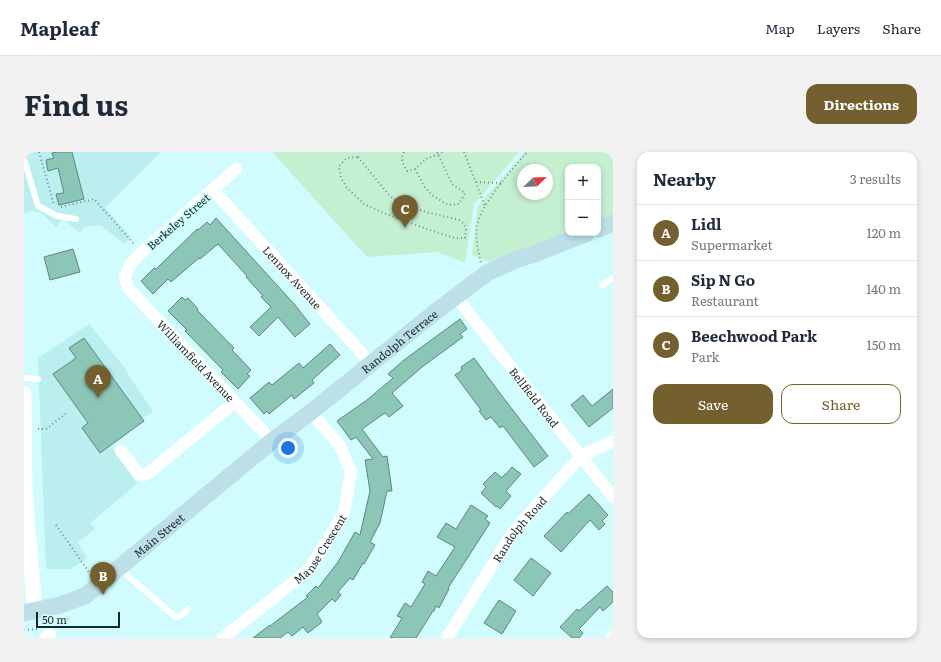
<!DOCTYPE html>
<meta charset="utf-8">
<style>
body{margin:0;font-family:Literata,serif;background:#f2f2f3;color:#1f2937}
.controls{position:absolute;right:12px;top:12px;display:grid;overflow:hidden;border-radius:8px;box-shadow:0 2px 6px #0003}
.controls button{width:36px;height:36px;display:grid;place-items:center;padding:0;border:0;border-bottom:1px solid #e0e1e3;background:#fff;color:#1f2937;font:20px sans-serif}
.compass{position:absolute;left:493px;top:12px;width:36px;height:36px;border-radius:50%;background:#fff;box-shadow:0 2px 6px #0003;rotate:67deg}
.scale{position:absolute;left:12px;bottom:10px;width:84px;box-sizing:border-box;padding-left:4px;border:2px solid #19292a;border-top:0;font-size:11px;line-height:14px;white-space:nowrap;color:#19292a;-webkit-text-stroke:3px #d1fcfd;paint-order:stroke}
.you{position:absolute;left:264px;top:296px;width:14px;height:14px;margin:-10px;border:3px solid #fff;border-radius:50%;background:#1a73e8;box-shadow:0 0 0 6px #1a73e833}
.badge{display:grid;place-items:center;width:26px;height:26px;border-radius:50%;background:#74602f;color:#fff;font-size:13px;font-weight:700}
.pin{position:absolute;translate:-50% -33px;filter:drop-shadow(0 1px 2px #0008)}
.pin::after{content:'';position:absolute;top:21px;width:14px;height:12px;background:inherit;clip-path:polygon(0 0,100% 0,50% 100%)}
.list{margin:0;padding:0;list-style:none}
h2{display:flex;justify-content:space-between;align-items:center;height:52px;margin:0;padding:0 16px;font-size:17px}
h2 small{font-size:13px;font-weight:400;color:#747a83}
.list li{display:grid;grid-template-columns:26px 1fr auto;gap:12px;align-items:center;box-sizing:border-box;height:56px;padding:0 16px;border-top:1px solid #e0e1e3}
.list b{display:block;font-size:15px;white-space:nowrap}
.list p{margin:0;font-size:13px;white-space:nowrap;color:#747a83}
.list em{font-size:13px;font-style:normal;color:#747a83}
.actions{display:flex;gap:8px;padding:12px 16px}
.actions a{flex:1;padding:9px 0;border:1px solid #74602f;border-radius:12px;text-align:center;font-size:14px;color:#74602f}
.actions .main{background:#74602f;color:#fff}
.map{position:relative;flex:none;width:589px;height:486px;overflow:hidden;border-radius:12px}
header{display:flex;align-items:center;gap:24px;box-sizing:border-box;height:56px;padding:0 20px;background:#fff;border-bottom:1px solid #e0e1e3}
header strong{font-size:19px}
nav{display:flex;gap:22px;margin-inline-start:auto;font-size:14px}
.intro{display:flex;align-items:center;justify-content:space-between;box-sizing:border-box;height:96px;padding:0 24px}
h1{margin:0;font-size:28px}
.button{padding:10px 18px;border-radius:12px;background:#74602f;color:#fff;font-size:14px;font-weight:700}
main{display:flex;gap:24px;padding:0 24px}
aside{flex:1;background:#fff;border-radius:12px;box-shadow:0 2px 6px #0003}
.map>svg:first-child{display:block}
.built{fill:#baeeef}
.green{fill:#c5efd1;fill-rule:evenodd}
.building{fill:#8cc6b7;stroke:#61857b}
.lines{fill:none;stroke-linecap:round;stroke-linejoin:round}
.path{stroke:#718e8f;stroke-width:2;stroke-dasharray:1 3;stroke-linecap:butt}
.service{stroke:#fff;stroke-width:6}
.minor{stroke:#fff;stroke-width:12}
.tertiary{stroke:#fff;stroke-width:15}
.secondary{stroke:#bcdfe8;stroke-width:17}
.labels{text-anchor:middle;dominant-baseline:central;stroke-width:4;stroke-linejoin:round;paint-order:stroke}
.street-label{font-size:11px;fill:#19292a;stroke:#d1fcfd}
</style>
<header>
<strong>Mapleaf</strong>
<nav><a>Map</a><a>Layers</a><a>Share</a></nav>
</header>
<div class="intro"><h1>Find us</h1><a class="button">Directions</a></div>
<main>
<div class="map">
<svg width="589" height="486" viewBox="0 0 589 486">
<rect width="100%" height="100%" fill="#d1fcfd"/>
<path class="built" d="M 0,0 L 137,0 L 81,56 L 107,85 L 101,92 L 76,73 L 61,75 L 56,81 L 39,67 L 32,75 L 17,61 L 7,59 L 0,62 Z
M 65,172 L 100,215 L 107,227 L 129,259 L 85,291 L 113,332 L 66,371 L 71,377 L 54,390 L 63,406 L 47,417 L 22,417 L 14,206 Z"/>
<path class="green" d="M 248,0 L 495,0 L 450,52 L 441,111 L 414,100 L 343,105 Z
M 501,0 L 589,0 L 589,63 L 574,69 L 574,15 L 544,15 L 544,80 L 466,110 L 448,103 L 454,54 ZM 499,18 L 523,18 L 523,42 L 499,42 Z"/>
<path class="building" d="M 33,0 L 48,0 L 60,47 L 35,53 L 32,42 L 40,41 L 34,16 L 24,19 L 22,8 L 30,6 L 28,1 Z
M 192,66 L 271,153 L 286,172 L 271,185 L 254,165 L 235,184 L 226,175 L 247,155 L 237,145 L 239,144 L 222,125 L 223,124 L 194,92 L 176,107 L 175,106 L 147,130 L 144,127 L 129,142 L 117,129 L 130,116 L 132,117 L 173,77 L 174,78 L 183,70 L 186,73 Z
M 49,97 L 56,120 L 26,128 L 20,105 Z
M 158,145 L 161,148 L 164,146 L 174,157 L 173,158 L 210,196 L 208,198 L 227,218 L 223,222 L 226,224 L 214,237 L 197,220 L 199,218 L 161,179 L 163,178 L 144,159 Z
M 436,167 L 443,177 L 436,182 L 439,185 L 398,215 L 368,241 L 379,254 L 365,265 L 361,261 L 338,277 L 359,305 L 363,304 L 368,339 L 363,339 L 356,371 L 346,390 L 351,393 L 340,412 L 339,411 L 329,428 L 326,426 L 314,440 L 317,443 L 311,450 L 308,447 L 293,462 L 298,470 L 284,481 L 279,475 L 268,484 L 264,480 L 256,486 L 229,486 L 246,473 L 246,474 L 284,445 L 282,444 L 292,434 L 294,436 L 314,410 L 331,380 L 336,383 L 346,339 L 341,308 L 349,307 L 332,285 L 327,288 L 313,269 L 343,248 L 369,226 L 364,222 L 380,208 Z
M 60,186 L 120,269 L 76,301 L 58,276 L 64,271 L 29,222 L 52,206 L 45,196 Z
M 306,192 L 316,203 L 288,228 L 290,231 L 270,247 L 268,243 L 245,262 L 243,259 L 240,262 L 226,246 L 245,230 L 248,233 L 275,211 L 279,216 Z
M 450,206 L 475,240 L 524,304 L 510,315 L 479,274 L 476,276 L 467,265 L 462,268 L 455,259 L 457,258 L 431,223 L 438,218 L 437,215 Z
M 589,237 L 589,256 L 565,275 L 547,253 L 559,243 L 568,254 Z
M 488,315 L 497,322 L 482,339 L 487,344 L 476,357 L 473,354 L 472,355 L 457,341 L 462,335 L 459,332 L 471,320 L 478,326 L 481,322 L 482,322 Z
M 565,342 L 584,363 L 578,369 L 581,372 L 575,378 L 566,368 L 537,400 L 520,384 L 543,360 L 544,362 Z
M 447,353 L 464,364 L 461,367 L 466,371 L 424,436 L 425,437 L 415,456 L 412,454 L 410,459 L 409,459 L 392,486 L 366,486 L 378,466 L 373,464 L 381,451 L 387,455 L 401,432 L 398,430 L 404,419 L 412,424 L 431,395 L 413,385 L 422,371 L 432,377 Z
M 507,406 L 527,421 L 509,444 L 490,428 Z
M 583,434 L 589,440 L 589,450 L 579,459 L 576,455 L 555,477 L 559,481 L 555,486 L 548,486 L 536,475 L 553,457 L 555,459 Z
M 475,448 L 492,459 L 478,482 L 460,471 Z"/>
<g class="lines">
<path class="path" d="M 15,0 L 30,53
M 380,0 C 376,7 379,12 383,19 L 391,17 L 402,7 L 419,0
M 440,0 L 461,54
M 334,5 L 365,43 L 374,50 L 402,60 L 435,68 L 440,72 L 442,78 L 441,86 L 430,86 L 403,77 L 357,60 L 340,52 L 323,36 L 317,26 L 315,14 L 323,6 Z
M 391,17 L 400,34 L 408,43 L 424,53 L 435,52 L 441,41 L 428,32 L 413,0
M 452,30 L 477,31
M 37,55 L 70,47 L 111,93
M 457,110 C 454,101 451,82 453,73 C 460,48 486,20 503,0
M 14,277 L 22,277 L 44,260
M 32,373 L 67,423
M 34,475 L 46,465
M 0,478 L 13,477"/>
<path class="service" d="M 0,7 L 14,54 L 33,64 L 52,67
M 578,133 L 589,126
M 0,226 L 14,227
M 96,417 L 149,463 L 153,465 L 158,463 L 164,457"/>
<g class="minor">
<path id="s1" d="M 212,17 L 118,100 L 106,113 L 101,125 L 104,136 L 248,289"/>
<path id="s2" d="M 189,38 L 348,212"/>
<path id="s3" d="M 432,144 L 440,155 L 589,345"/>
<path d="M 97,299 L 115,322 L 120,323 L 127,319 L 211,250"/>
<path d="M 21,486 L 26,482"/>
<path id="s4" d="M 199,486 L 272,428 L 286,416 L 320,361 L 327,320 L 316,294 L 287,260"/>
<path id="s5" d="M 423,486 L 489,380 L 557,304 L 589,289"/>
<path d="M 587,486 L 589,484"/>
</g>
<path class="tertiary" d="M 0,242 L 1,339 L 3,367 L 11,459"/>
<g class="secondary">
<path d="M 574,77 L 589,71"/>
<path id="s6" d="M 0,461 L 36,453 L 61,444 L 248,289 L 287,260 L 410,161 L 463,121 L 489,109 L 510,102 L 563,81"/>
</g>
</g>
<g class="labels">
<g class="street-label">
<text transform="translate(154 69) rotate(-41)">Berkeley Street</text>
<text stroke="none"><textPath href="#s2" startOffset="118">Lennox Avenue</textPath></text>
<text stroke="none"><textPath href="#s6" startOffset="468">Randolph Terrace</textPath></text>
<text stroke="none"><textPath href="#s1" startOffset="267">Williamfield Avenue</textPath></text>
<text stroke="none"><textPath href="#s3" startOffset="128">Bellfield Road</textPath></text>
<text stroke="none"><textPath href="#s5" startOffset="131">Randolph Road</textPath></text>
<text stroke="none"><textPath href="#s6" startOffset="159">Main Street</textPath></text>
<text stroke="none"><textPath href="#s4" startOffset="133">Manse Crescent</textPath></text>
</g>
</g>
</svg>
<div class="controls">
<button>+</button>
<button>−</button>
</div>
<svg class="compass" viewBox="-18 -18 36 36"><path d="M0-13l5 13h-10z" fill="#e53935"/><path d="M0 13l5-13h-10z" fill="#747a83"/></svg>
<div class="scale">50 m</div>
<div class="you"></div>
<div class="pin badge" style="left:74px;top:246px">A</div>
<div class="pin badge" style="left:79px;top:443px">B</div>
<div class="pin badge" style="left:381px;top:76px">C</div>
</div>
<aside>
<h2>Nearby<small>3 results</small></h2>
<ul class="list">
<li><span class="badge">A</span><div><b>Lidl</b><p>Supermarket</p></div><em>120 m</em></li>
<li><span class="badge">B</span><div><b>Sip N Go</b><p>Restaurant</p></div><em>140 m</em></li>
<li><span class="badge">C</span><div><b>Beechwood Park</b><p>Park</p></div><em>150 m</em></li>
</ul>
<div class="actions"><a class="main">Save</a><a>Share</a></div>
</aside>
</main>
